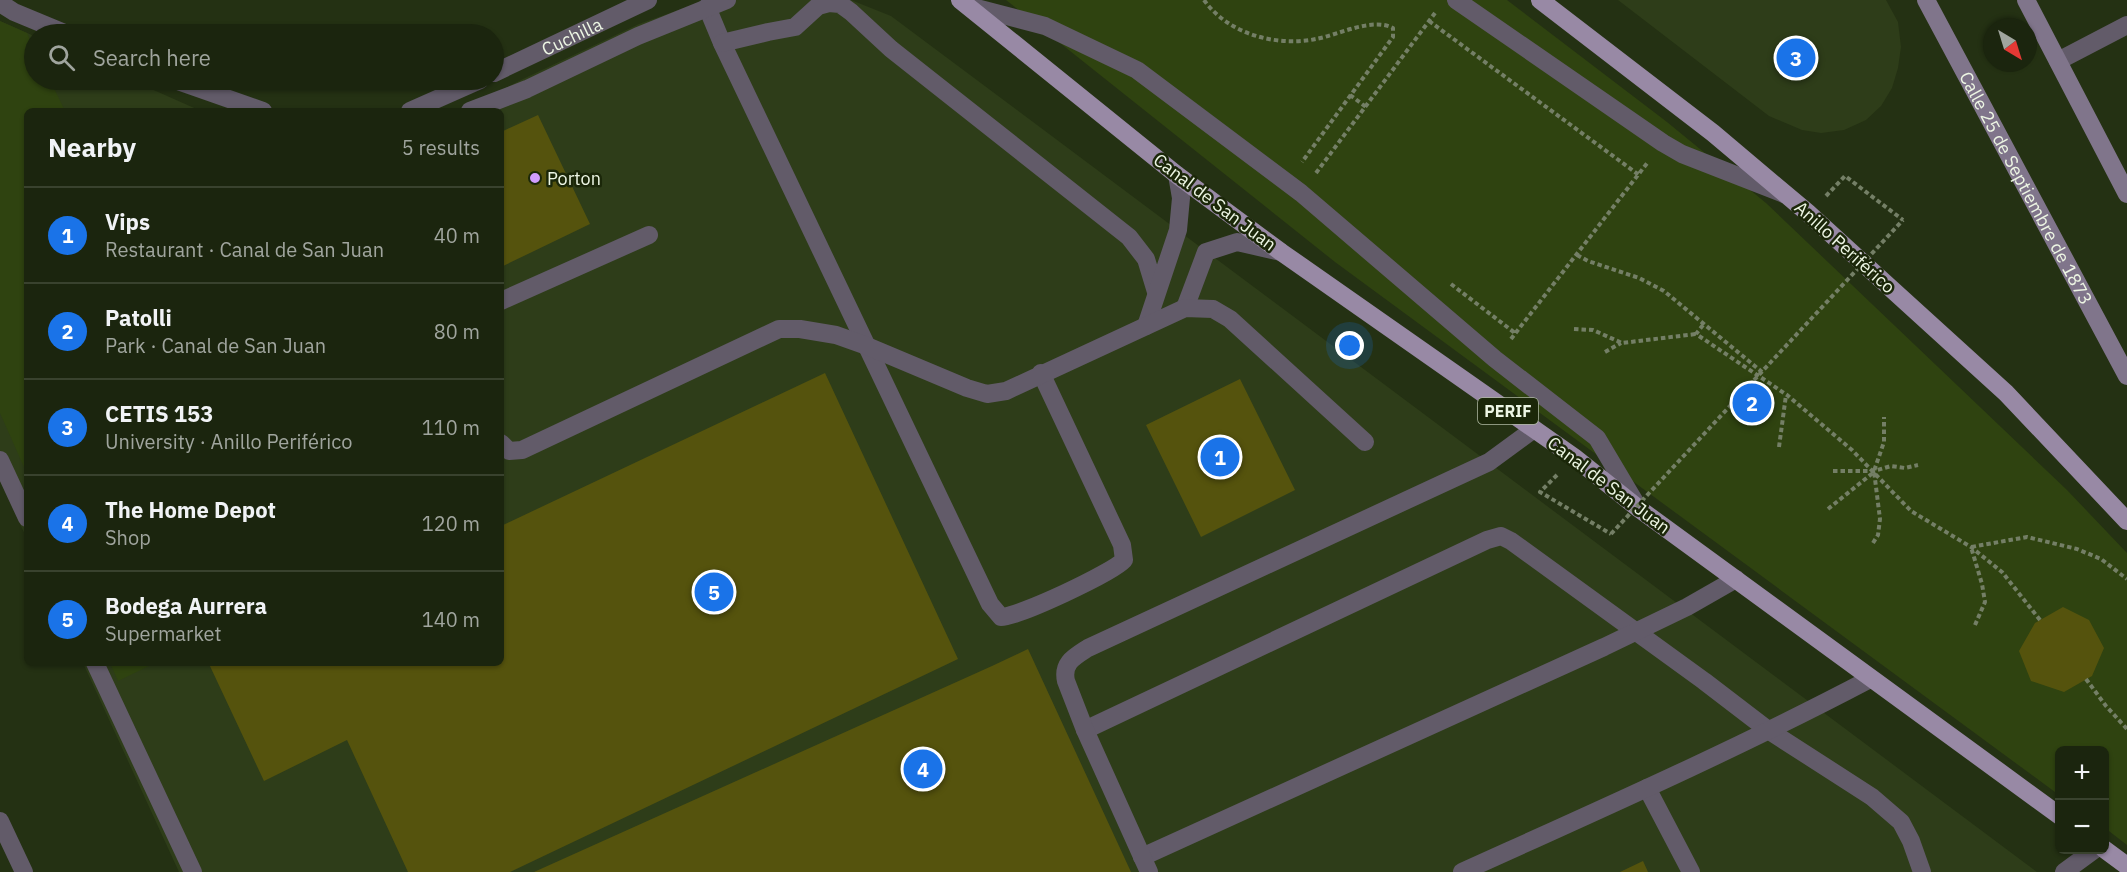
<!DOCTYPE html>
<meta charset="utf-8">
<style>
body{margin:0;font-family:"IBM Plex Sans",sans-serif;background:#28311c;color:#f1f3f6}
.controls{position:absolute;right:18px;bottom:18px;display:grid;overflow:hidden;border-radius:9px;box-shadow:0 2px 4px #0004}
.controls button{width:54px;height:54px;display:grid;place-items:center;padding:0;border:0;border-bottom:2px solid #39422e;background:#1b250e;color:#f1f3f6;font:30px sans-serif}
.compass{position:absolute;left:1983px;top:18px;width:54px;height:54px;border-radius:50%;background:#1b250e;box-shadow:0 2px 4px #0004;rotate:142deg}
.you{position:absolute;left:1350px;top:346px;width:21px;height:21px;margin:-15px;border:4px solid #fff;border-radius:50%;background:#1a73e8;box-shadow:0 0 0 9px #1a73e833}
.badge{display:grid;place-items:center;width:39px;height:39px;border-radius:50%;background:#1a73e8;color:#fff;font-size:20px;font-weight:700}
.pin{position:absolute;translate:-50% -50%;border:3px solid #fff;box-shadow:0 2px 6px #0006}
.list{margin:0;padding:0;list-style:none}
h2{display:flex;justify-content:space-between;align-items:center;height:78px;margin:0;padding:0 24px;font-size:26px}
h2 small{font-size:20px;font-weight:400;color:#a0a59e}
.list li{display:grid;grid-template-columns:39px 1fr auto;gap:18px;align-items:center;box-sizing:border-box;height:96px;padding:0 24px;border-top:2px solid #39422e}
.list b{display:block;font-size:22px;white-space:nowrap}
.list p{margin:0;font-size:20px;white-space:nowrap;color:#a0a59e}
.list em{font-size:20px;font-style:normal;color:#a0a59e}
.icon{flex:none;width:33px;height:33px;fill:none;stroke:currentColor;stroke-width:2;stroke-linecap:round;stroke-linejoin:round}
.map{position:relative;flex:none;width:2127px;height:872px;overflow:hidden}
.search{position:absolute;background:#1b250e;box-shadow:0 2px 4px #0004;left:24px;top:24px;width:480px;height:66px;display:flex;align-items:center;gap:15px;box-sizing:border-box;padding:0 21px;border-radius:33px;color:#a0a59e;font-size:22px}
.panel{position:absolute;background:#1b250e;box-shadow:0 2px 4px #0004;left:24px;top:108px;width:480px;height:558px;border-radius:9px}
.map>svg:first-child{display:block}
.built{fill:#2e3d19}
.green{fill:#2f4310}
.building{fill:#55530d}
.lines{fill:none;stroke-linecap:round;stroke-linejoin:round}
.path{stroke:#747f66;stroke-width:4;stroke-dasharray:4.5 3;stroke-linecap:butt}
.lane{stroke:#625b69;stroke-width:18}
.street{stroke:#625b69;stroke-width:18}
.secondary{stroke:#80758b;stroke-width:18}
.primary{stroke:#9889a5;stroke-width:18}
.path-bridge{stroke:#747f66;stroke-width:4;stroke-dasharray:4.5 3;stroke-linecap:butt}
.poi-dot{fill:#d19dfe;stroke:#1b2709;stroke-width:2}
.labels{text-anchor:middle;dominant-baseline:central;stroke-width:5;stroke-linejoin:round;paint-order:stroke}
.shield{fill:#1b2709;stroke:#aeb8a2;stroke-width:1.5}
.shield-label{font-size:16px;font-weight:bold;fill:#edf6e4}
.street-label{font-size:18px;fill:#edf6e4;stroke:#1b2709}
.poi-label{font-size:18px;fill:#edf6e4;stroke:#1b2709;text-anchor:start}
</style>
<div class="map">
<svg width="2127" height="872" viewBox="0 0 2127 872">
<rect width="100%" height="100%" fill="#243113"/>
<path class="built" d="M 720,0 L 851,0 L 891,16 L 2037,872 L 179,872 L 83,663 L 501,663 L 501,111 L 462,111 L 523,79 L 639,24 L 684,8 Z
M 1618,0 L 1886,0 L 1898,22 L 1901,47 L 1898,68 L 1892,88 L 1881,106 L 1866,120 L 1844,130 L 1821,133 L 1802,130 L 1769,116 Z
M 0,21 L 34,36 L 34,80 L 131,80 L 201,111 L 27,111 L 27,539 L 0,480 Z"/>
<path class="green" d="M 1006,0 L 1507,0 L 1667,122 L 1766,203 L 2067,490 L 2127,553 L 2127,845 L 2105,828 L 2104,750 L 2060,750 L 2059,795 L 1335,262 Z
M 0,21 L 27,33 L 34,49 L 34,80 L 50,80 L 65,111 L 27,111 L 27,474 L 0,413 Z
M 110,663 L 155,663 L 118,681 Z"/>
<path class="building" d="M 538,115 L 590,224 L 501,267 L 501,132 Z
M 825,373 L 958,659 L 510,872 L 408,872 L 347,740 L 264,781 L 209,664 L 501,663 L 501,526 Z
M 1240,379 L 1295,490 L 1201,537 L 1146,425 Z
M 2063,607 L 2089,620 L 2104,648 L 2092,676 L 2064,692 L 2031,681 L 2019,651 L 2035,623 Z
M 1028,649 L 1131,872 L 534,872 L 992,666 Z
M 1643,861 L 1648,872 L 1620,872 Z"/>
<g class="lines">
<path class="path" d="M 1204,0 C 1228,34 1276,47 1316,39 C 1338,35 1372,17 1393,28 L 1393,37 L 1302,162
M 1429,21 L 1639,175
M 1350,95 L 1366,107
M 1316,173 L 1435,13
M 1826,196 L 1845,176 L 1903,220
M 1577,255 L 1588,261 L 1639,278 L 1664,291 L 1762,372
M 1451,284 L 1515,333
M 1703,325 L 1696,334 L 1787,395 L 1852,450 L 1911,511 L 1971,547 L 2002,572 L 2040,620
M 1574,329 L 1593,330 L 1622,343 L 1696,334
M 1511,339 L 1648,162
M 1605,352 L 1621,343
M 1779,447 L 1786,395
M 1833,471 L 1874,471 L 1891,466 L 1905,468 L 1918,465
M 1557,475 L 1540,492 L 1611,534
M 1828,509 L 1874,472
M 1873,543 L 1878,535 L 1880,519 L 1874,471 L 1884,442 L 1884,417
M 1975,625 L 1985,602 L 1982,584 L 1971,547 L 2027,537 L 2077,549 L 2101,559 L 2127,579
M 2086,679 L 2106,706 L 2127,729"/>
<g class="lane">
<path d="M 1456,0 L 1663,143 L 1682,154 L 1784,194"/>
<path d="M 0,3 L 14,12 L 67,34"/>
<path d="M 969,6 L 1045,26 L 1137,70 L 1301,193 L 1495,359 L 1597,438 L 1638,507"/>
<path d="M 707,7 L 722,43 L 990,604 L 1001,617 C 1018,617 1112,573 1124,560 L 1122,545 L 1041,373"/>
<path d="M 722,43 L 768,32 L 795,27 L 818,6 L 829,3 L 840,4 L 851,12 L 891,49 L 1129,237 L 1146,259 L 1156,292"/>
<path id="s1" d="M 494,73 L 648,0"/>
<path d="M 175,80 L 263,111"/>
<path d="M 410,111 L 480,80"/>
<path d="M 470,111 L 527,89 L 638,36 L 727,0"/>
<path d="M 501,301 L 649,235"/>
<path d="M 1185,308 L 1206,252 L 1237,242 L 1281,252"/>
<path d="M 1146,326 L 1178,230 L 1181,198 L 1177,175"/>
<path d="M 501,443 L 509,451 L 522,450 L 779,329 L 800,329 L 836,335 L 867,346 L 967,388 L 987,394 L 1006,391 L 1185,308 L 1213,309 L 1230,319 L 1365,442"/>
<path d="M 1085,730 L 1487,540 L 1501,536 L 1511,541 L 1704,681 L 1768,730 L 1872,797 L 1901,822 L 1911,841 L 1922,872"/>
<path d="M 1647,788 L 1691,872"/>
<path d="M 1142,857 L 1604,647 L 1687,607 L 1736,579"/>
<path d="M 1149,872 L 1085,730 L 1066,681 C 1062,663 1074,657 1088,648 L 1489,462 L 1534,429"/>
<path d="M 1462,872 C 1599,810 1737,749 1870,679"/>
<path d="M 2064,872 L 2094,850"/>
</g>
<path class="street" d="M 2058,61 L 2127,25
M 0,460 L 27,518
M 95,663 L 193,872
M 0,821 L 24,872"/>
<g class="secondary">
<path id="s2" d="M 1926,0 L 2127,376"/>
<path d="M 2026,0 L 2127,194"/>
</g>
<path class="primary" d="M 960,0 L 1177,175 L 1281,252 L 1574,457 L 1638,508 L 2060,816
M 1540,0 L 1713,133 L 1808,213 L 2006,393 L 2127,521
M 2104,849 L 2127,866"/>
<path class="path-bridge" d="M 1611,534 L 1903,220"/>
</g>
<circle class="poi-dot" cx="535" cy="178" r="6"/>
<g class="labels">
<rect class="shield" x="1478" y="398" width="60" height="26" rx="4.5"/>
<g class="shield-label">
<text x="1508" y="411">PERIF</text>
</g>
<g class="street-label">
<text stroke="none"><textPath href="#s1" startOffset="86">Cuchilla</textPath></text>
<text stroke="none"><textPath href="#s2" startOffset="213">Calle 25 de Septiembre de 1873</textPath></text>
<text transform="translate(1215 202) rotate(37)">Canal de San Juan</text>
<text transform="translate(1845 247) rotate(42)">Anillo Periférico</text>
<text transform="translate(1609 485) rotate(37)">Canal de San Juan</text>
</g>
<g class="poi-label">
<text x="547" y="178">Porton</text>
</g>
</g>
</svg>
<div class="controls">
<button>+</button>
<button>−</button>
</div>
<svg class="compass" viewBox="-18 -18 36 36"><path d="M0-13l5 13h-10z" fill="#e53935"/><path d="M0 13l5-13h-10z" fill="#a0a59e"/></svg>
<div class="you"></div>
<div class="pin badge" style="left:1220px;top:457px">1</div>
<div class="pin badge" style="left:1752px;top:403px">2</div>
<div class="pin badge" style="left:1796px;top:58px">3</div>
<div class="pin badge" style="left:923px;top:769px">4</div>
<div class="pin badge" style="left:714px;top:592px">5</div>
<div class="search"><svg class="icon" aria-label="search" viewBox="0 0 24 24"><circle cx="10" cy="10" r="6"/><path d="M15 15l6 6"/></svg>Search here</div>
<section class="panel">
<h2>Nearby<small>5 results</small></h2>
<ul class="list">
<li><span class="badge">1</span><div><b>Vips</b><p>Restaurant · Canal de San Juan</p></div><em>40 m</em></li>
<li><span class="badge">2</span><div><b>Patolli</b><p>Park · Canal de San Juan</p></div><em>80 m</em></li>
<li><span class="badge">3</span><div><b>CETIS 153</b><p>University · Anillo Periférico</p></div><em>110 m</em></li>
<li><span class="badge">4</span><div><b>The Home Depot</b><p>Shop</p></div><em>120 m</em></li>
<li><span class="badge">5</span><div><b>Bodega Aurrera</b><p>Supermarket</p></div><em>140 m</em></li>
</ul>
</section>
</div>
